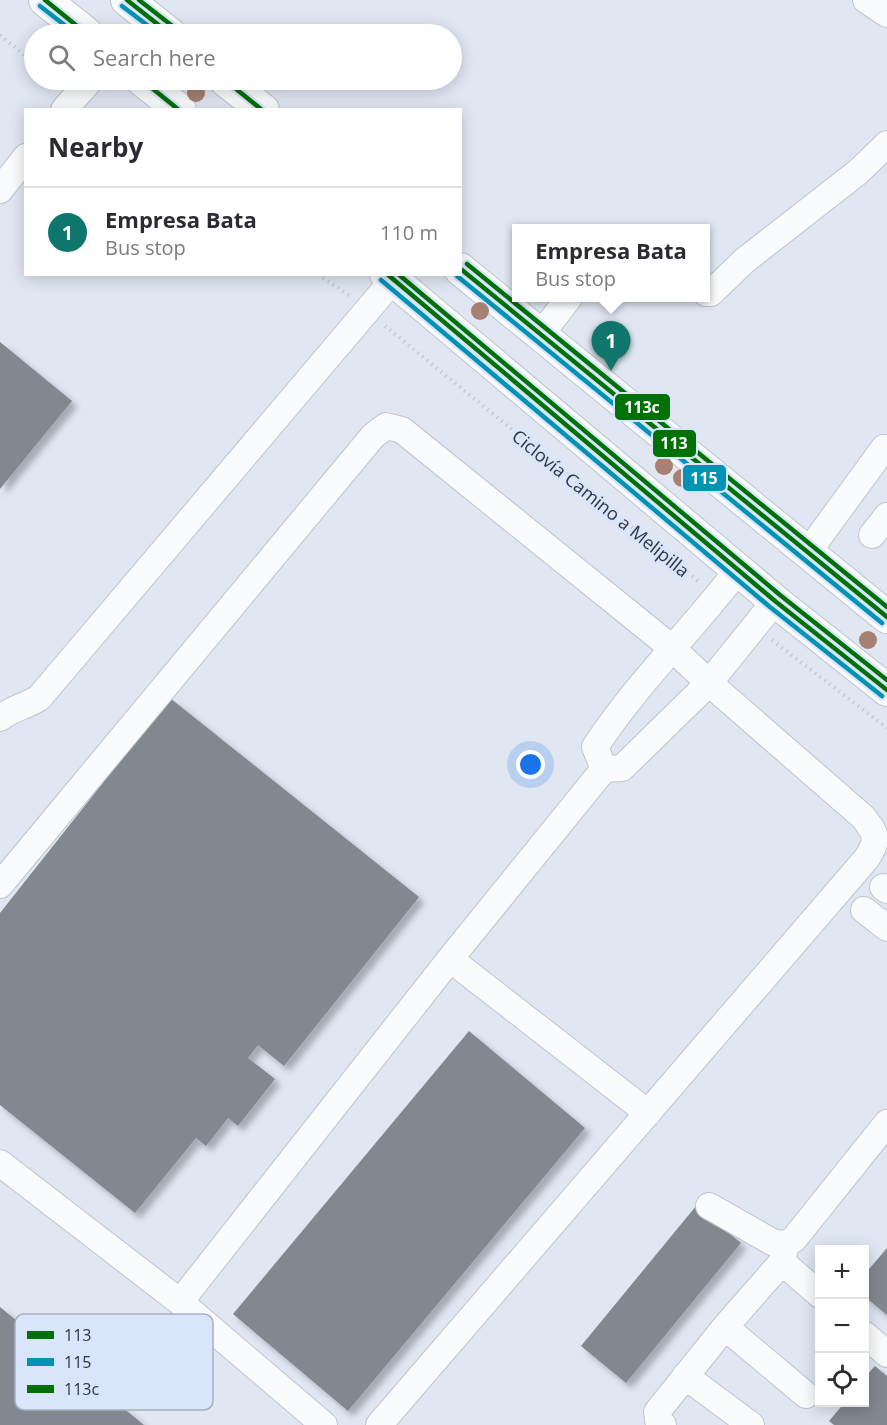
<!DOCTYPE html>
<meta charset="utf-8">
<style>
body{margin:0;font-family:"Open Sans",sans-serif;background:#f2f2f3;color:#2b2b33}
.controls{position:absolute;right:18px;bottom:18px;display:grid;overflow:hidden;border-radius:0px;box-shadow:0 3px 15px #0003}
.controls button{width:54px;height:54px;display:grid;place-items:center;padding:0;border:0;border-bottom:2px solid #e1e1e2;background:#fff;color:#2b2b33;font:30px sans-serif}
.you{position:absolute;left:531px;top:765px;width:21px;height:21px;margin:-15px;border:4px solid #fff;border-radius:50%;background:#1a73e8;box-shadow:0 0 0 9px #1a73e833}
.badge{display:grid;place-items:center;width:39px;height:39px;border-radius:50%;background:#0f766e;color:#fff;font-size:20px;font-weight:700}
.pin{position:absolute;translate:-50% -50px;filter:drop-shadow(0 2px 3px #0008)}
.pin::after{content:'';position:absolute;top:32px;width:21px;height:18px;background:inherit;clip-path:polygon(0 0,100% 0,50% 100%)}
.popup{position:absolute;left:512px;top:224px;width:198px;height:78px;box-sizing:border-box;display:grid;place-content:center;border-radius:0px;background:#fff;filter:drop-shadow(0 2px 4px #0005);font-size:20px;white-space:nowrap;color:#7c7c81}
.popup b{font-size:22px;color:#2b2b33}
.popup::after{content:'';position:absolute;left:50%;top:100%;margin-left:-12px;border:12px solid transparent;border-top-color:#fff}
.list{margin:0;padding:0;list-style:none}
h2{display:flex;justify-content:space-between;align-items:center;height:78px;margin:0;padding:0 24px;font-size:26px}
h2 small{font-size:20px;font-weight:400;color:#7c7c81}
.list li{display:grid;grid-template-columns:39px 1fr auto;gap:18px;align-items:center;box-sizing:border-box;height:90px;padding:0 24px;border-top:2px solid #e1e1e2}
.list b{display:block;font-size:22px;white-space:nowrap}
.list p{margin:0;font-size:20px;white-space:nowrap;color:#7c7c81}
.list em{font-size:20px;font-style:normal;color:#7c7c81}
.icon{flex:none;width:33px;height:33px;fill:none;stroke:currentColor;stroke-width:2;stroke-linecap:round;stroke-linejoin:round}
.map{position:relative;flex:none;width:887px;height:1425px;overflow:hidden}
.search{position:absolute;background:#fff;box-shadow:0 3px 15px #0003;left:24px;top:24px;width:438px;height:66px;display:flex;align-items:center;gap:15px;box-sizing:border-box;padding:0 21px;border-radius:33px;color:#7c7c81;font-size:22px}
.panel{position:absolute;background:#fff;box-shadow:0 3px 15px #0003;left:24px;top:108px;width:438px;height:168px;border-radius:0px}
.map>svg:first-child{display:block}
.building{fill:#828790;filter:url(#shadow)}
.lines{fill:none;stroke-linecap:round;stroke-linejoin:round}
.minor-casing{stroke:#bfc4cd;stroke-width:28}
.major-casing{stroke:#bfc4cd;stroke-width:34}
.path{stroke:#c7c9ce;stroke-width:4;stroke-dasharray:1.5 4.5;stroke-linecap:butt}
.minor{stroke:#fafbfd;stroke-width:26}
.major{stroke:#fafbfd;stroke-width:32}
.bus-1-casing{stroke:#d8e5fb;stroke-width:9}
.bus-2-casing{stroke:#d8e5fb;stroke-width:9}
.bus-3-casing{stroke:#d8e5fb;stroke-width:9}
.bus-1{stroke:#007106;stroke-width:4.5}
.bus-2{stroke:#0093b3;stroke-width:4.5}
.bus-3{stroke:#007106;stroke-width:4.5}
.tree{fill:#a58073}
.labels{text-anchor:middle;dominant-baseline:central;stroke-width:6;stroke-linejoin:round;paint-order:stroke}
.street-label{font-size:18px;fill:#30353e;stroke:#d8e5fb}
.key{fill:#d8e5fb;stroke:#a6b0c2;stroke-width:1.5}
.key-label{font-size:16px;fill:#30353e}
.line-badge{stroke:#d8e5fb;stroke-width:2}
.badge-label{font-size:16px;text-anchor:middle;font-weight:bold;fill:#fff}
</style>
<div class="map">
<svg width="887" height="1425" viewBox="0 0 887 1425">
<defs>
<filter id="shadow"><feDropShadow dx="5.5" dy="5.5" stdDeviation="3" flood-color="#0004"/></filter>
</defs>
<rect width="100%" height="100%" fill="#e0e7f3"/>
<path class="building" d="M 0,342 L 72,401 L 0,489 Z
M 170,698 L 419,897 L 284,1066 L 258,1045 L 248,1058 L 275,1079 L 238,1126 L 228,1118 L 206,1146 L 196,1138 L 135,1213 L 0,1105 L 0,913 Z
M 469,1031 L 585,1128 L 348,1411 L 233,1314 Z
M 696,1206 L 741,1243 L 626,1383 L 581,1346 Z
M 887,1248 L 887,1315 L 864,1296 L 864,1275 Z
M 0,1307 L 144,1425 L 0,1425 Z
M 875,1366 L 887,1376 L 887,1425 L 834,1425 L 829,1421 L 845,1402 L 864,1402 L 864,1378 Z"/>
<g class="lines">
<g class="minor-casing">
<path id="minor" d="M 866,0 L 887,14
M 64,110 L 90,80
M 0,190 L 26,157
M 706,293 L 711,293 L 744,261 L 858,172 L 887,144
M 541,334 L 569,298
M 872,535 L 887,516
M 808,552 L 884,448 L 887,448
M 0,718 C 11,709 26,706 39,698 L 393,280
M 604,769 L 595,747 C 637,683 692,630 738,570
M 0,885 L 373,436 L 386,426 L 402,430 L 672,648 L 709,683 L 863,817 C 877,835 879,838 867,858 L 379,1425
M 883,887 L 887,890
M 864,910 L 887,928
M 450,959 L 648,1113
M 0,1163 L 180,1302
M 709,1206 L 774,1243 L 786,1244 L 794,1239 L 887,1123
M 782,1262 L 820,1295
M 725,1327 L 806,1395
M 864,1334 L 887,1354
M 685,1376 L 751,1425
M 324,1425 L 180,1302 L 450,959 L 604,769 L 622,768 L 709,683 L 775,601
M 663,1425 L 658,1420 L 657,1412 L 725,1327 L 782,1262 L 786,1244"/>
</g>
<g class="major-casing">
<path id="major" d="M 45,0 L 87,34
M 127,0 L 170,34
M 142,80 L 180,110
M 225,80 L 263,110
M 460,269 L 887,617
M 386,274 L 775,601 L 887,690"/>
</g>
<path class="path" d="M 0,35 L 34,63
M 318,274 L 350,296
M 385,326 L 698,581
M 772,640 L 887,728"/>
<use href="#minor" class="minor"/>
<use href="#major" class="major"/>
<g class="bus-1-casing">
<path id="bus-1" d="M 45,0 L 87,34
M 127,0 L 170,34
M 142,80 L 179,110
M 225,80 L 262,110
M 462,270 L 887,617
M 387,274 L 775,601 L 887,690"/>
</g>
<g class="bus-2-casing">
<path id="bus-2" d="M 40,6 L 76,34
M 122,6 L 159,34
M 457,276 L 882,623
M 381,280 L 770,607 L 882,696"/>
</g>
<g class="bus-3-casing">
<path id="bus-3" d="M 139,0 L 175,28
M 467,264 L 887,607
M 398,274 L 780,595 L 887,680"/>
</g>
<use href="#bus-1" class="bus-1"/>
<use href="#bus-2" class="bus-2"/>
<use href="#bus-3" class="bus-3"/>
</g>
<g class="tree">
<circle cx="196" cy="93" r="9"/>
<circle cx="480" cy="311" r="9"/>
<circle cx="664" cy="466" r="9"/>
<circle cx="682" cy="478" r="9"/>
<circle cx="868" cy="640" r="9"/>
</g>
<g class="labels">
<g class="street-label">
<text transform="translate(601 503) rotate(39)">Ciclovía Camino a Melipilla</text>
</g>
</g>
<rect x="15" y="1314" width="198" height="96" rx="9" class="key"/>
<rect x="27" y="1331" width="27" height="8" fill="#007106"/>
<rect x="27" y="1358" width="27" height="8" fill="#0093b3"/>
<rect x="27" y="1385" width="27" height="8" fill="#007106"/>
<g class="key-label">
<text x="64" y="1341">113</text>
<text x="64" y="1368">115</text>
<text x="64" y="1395">113c</text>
</g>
<g class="line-badge">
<rect x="614" y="393" width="57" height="28" rx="6" fill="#007106"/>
<rect x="652" y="429" width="45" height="29" rx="6" fill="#007106"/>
<rect x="682" y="464" width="45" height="28" rx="6" fill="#0093b3"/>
</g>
<g class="badge-label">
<text x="642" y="413">113c</text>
<text x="674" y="449">113</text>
<text x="704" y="484">115</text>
</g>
</svg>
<div class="controls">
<button>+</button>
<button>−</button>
<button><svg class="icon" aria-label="locate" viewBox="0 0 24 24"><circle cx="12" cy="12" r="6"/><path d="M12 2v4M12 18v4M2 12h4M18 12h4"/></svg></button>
</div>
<div class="you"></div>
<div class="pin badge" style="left:611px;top:371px">1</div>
<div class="popup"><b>Empresa Bata</b>Bus stop</div>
<div class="search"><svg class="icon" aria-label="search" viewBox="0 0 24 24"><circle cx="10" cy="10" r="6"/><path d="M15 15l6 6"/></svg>Search here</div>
<section class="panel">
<h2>Nearby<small></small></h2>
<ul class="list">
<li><span class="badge">1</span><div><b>Empresa Bata</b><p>Bus stop</p></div><em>110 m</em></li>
</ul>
</section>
</div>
